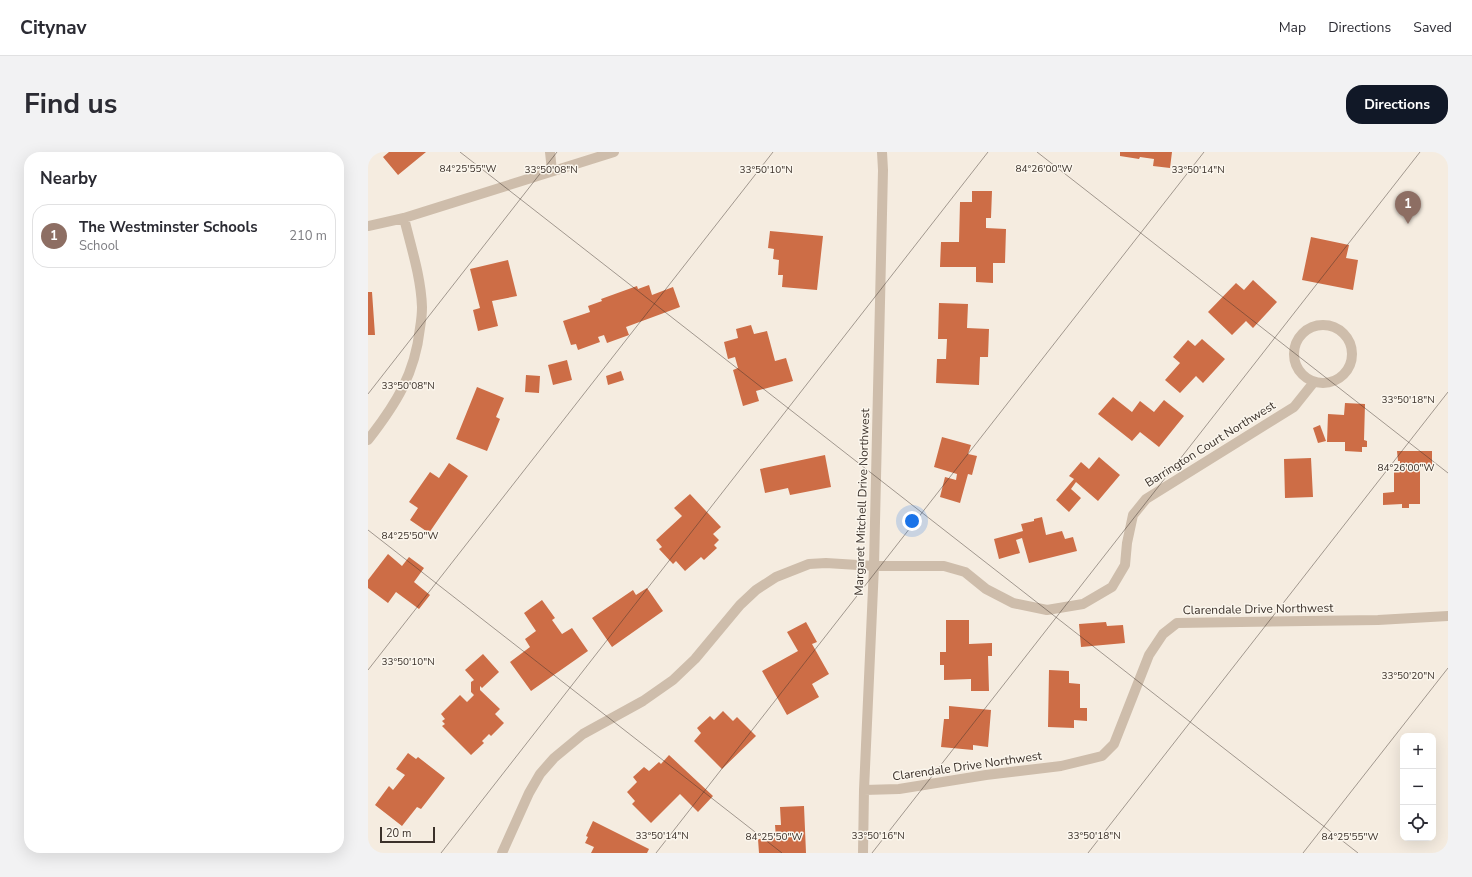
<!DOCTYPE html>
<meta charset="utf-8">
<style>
body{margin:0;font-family:"Nunito Sans",sans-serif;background:#f2f2f3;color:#2b2b33}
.controls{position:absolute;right:12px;bottom:12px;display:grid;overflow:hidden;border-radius:8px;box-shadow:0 4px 16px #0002}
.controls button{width:36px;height:36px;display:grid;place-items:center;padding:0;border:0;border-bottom:1px solid #e1e1e2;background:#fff;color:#2b2b33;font:20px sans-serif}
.scale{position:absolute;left:12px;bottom:10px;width:55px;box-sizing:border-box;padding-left:4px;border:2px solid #3b312a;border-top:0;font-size:11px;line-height:14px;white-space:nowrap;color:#3b312a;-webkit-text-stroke:3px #fbf6ed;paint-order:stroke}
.you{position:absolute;left:544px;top:369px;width:14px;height:14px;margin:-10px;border:3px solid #fff;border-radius:50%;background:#1a73e8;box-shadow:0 0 0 6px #1a73e833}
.badge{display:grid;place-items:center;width:26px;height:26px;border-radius:50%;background:#111827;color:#fff;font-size:13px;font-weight:700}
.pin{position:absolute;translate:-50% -33px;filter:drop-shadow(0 1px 2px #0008)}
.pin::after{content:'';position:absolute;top:21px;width:14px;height:12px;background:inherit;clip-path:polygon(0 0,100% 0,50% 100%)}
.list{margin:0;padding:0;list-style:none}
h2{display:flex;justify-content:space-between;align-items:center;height:52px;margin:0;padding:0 16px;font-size:17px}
h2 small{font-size:13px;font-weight:400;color:#7c7c81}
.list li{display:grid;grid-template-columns:26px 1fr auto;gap:12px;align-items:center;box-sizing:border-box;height:64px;margin:0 8px 8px;padding:0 8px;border:1px solid #e1e1e2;border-radius:16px}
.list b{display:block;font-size:15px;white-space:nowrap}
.list p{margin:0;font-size:13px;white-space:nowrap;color:#7c7c81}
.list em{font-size:13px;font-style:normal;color:#7c7c81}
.icon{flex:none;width:22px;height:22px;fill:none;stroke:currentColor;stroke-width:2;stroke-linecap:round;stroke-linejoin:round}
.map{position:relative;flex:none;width:1080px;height:701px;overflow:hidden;border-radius:16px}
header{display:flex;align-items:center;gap:24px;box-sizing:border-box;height:56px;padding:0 20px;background:#fff;border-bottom:1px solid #e1e1e2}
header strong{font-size:19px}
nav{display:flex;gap:22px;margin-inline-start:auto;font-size:14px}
.intro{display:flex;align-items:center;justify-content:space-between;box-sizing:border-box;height:96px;padding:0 24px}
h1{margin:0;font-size:28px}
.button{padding:10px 18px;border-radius:16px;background:#111827;color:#fff;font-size:14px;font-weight:700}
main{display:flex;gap:24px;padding:0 24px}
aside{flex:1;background:#fff;border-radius:16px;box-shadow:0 4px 16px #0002}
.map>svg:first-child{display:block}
.building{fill:#cd6d46}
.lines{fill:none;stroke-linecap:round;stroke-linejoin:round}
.minor{stroke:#cebdab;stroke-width:10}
.ticks{fill:none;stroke:#3b312a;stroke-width:1;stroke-opacity:0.45}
.labels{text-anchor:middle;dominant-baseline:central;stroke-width:3;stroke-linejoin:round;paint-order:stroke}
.street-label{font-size:12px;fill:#3b312a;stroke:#fbf6ed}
.ticks-label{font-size:10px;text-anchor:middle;fill:#3b312a;stroke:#fbf6ed;stroke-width:3;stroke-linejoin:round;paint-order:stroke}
</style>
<header>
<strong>Citynav</strong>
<nav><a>Map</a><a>Directions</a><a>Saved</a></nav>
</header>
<div class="intro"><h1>Find us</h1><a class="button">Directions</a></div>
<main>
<aside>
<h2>Nearby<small></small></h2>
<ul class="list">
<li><span class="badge" style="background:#8d6e63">1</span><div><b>The Westminster Schools</b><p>School</p></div><em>210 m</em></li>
</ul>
</aside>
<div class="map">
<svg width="1080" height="701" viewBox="0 0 1080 701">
<rect width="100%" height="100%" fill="#f5ece0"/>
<path class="building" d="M 21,0 L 58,0 L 30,23 L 15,5 Z
M 752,0 L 804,0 L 802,16 L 785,14 L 786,7 L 772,5 L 771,7 L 752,4 Z
M 604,39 L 624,39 L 623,66 L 618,66 L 618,76 L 638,77 L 637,111 L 625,111 L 625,131 L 608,130 L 608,115 L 572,115 L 573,90 L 591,90 L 592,50 L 604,50 Z
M 402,79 L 455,84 L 449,138 L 414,135 L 415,123 L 410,123 L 411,108 L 405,107 L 406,97 L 400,96 Z
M 943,85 L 981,93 L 978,106 L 990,108 L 985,138 L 934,128 Z
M 140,108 L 149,144 L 124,149 L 130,174 L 110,179 L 105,158 L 112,156 L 102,117 Z
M 885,128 L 909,150 L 885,176 L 878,169 L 864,183 L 840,160 L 868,131 L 876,138 Z
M 281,133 L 284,143 L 305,135 L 312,155 L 258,175 L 261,183 L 239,191 L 236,183 L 230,185 L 232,190 L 210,198 L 208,192 L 203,193 L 195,169 L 222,160 L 220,154 L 234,149 L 233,147 L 269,134 L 270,137 Z
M 0,140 L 4,140 L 7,183 L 0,183 Z
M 571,151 L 600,152 L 599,176 L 621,177 L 620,205 L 612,205 L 611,233 L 568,231 L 569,207 L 578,207 L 579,187 L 570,187 Z
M 383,173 L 386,182 L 399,179 L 407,209 L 418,206 L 425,229 L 388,239 L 391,249 L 375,254 L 365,218 L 370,216 L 367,205 L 360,207 L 356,190 L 370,186 L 368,177 Z
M 834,187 L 857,207 L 835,231 L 828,224 L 812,241 L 797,228 L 812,211 L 805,205 L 820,188 L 827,194 Z
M 199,208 L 204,228 L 185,233 L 180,213 Z
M 253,219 L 256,228 L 240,233 L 238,224 Z
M 158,223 L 172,224 L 171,241 L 157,240 Z
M 109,235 L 136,246 L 128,265 L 132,267 L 119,299 L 88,287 Z
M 745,245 L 764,260 L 772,249 L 786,260 L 796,248 L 816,264 L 791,295 L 772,280 L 764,289 L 730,262 Z
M 977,251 L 997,252 L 996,288 L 999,289 L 999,295 L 994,295 L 994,300 L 977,299 L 977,290 L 959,290 L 960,262 L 976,263 Z
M 952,273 L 958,289 L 950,291 L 945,276 Z
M 574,285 L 603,293 L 600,302 L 609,304 L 604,323 L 600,322 L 592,351 L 572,345 L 577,325 L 588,328 L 589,322 L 566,315 Z
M 1029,299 L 1064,299 L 1064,313 L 1052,314 L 1052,352 L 1041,352 L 1041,356 L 1034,356 L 1034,352 L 1015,353 L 1015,341 L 1026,340 L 1026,317 L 1032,317 L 1032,309 L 1030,309 Z
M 457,303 L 463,335 L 422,343 L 420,336 L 397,341 L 392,317 Z
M 731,305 L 752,323 L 730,349 L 708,330 L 703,337 L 713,346 L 701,360 L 688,348 L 706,327 L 701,324 L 713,310 L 721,317 Z
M 943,306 L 945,345 L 917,346 L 916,307 Z
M 81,311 L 100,324 L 61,381 L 42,368 L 50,356 L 41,350 L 62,320 L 71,326 Z
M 322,342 L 353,375 L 345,382 L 351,388 L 346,393 L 349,396 L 336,408 L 333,405 L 317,419 L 308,409 L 305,412 L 291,397 L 294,395 L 288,388 L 314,364 L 306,356 Z
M 674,365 L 678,383 L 694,379 L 697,387 L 705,385 L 709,399 L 661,411 L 654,386 L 648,388 L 652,401 L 631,407 L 626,387 L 655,379 L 653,372 L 666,369 L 666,367 Z
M 20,402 L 34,414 L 41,405 L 56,416 L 46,430 L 62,443 L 51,457 L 28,440 L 20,451 L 0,436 L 0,428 Z
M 279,436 L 295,459 L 244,495 L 224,466 L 265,438 L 268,443 Z
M 174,448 L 187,466 L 184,468 L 194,482 L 204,476 L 220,499 L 163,539 L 142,510 L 162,495 L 157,487 L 168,479 L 156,461 Z
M 578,468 L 601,468 L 601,492 L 624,491 L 624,504 L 620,504 L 621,539 L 603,539 L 603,527 L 576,528 L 576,513 L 572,513 L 572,500 L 578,500 Z
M 438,470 L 449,490 L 444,492 L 461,522 L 444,532 L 451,545 L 419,563 L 394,519 L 430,499 L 419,480 Z
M 738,470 L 739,474 L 755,473 L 757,491 L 713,495 L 711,472 Z
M 115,502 L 131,520 L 114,536 L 112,534 L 112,538 L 132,557 L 127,562 L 136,571 L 123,584 L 121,582 L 114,589 L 116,591 L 103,603 L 74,574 L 77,572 L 74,569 L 77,567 L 73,562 L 92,543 L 99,550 L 106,543 L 103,540 L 103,530 L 106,528 L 97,518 Z
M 681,518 L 701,519 L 701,531 L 712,532 L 712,556 L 719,556 L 719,569 L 706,568 L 706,576 L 680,575 Z
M 581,554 L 623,558 L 620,595 L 605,593 L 605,598 L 573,595 L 576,567 L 581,567 Z
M 355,559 L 365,569 L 369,565 L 388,584 L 354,617 L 326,589 L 333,581 L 329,576 L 342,564 L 346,568 Z
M 40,601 L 48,607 L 50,605 L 77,626 L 53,657 L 49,655 L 34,674 L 7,653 L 21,634 L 25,638 L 37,623 L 28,617 Z
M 301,603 L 345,644 L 330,660 L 312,642 L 283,671 L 264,652 L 267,649 L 259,640 L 269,630 L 265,625 L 276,615 L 281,619 L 291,610 L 293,612 Z
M 436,654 L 438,701 L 391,701 L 390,687 L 408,686 L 407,673 L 413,673 L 412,655 Z
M 225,669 L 281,697 L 279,701 L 223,701 L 226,695 L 217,691 L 220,685 L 218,684 Z"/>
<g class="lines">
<path class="minor" d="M 182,0 L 184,19
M 0,74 L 36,66 L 246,0
M926 202a29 29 0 1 1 58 0a29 29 0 1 1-58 0Z
M 0,288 C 28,252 47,222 52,176 C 53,170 54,162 54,155 C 53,125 43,95 36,66
M 496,638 L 531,637 L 618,623 L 693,614 L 734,604 L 746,592 L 781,503 L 795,482 L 809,471 L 1010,468 L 1080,464
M 134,701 L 161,641 L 172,622 L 186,606 L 215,582 L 275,549 L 305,528 L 327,507 L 372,453 L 388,438 L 408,425 L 441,412 L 458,411 L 506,414 L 576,414 L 597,420 L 618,437 L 645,451 L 679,458 L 715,452 L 744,435 L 757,413 L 759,391 L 765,363 L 778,347 L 926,255 L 946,230
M 495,701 L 496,638 L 506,414 L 515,18 L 514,0"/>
</g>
<path class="ticks" d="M 92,0 L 990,701M 669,0 L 1080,321M 0,242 L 189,0M 0,378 L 414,701M 0,518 L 405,0M 73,701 L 620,0M 288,701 L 836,0M 504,701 L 1052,0M 720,701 L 1080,240M 935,701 L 1080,516"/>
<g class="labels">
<g class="street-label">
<text transform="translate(842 292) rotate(-32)">Barrington Court Northwest</text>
<text transform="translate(494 350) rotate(-88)">Margaret Mitchell Drive Northwest</text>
<text transform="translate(890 457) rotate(-1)">Clarendale Drive Northwest</text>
<text transform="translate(599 614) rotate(-8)">Clarendale Drive Northwest</text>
</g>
</g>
<g class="ticks-label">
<text x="100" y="20">84°25'55"W</text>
<text x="676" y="20">84°26'00"W</text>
<text x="398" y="21">33°50'10"N</text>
<text x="830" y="21">33°50'14"N</text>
<text x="183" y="21">33°50'08"N</text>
<text x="40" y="237">33°50'08"N</text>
<text x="1040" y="251">33°50'18"N</text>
<text x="1038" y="319">84°26'00"W</text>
<text x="42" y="387">84°25'50"W</text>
<text x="40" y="513">33°50'10"N</text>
<text x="1040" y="527">33°50'20"N</text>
<text x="294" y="687">33°50'14"N</text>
<text x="510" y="687">33°50'16"N</text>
<text x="726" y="687">33°50'18"N</text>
<text x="406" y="688">84°25'50"W</text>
<text x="982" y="688">84°25'55"W</text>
</g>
</svg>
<div class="controls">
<button>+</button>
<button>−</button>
<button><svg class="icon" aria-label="locate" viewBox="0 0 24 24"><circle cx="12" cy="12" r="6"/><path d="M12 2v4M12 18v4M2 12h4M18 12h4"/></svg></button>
</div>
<div class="scale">20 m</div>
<div class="you"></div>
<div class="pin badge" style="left:1040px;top:72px;background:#8d6e63">1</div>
</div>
</main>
